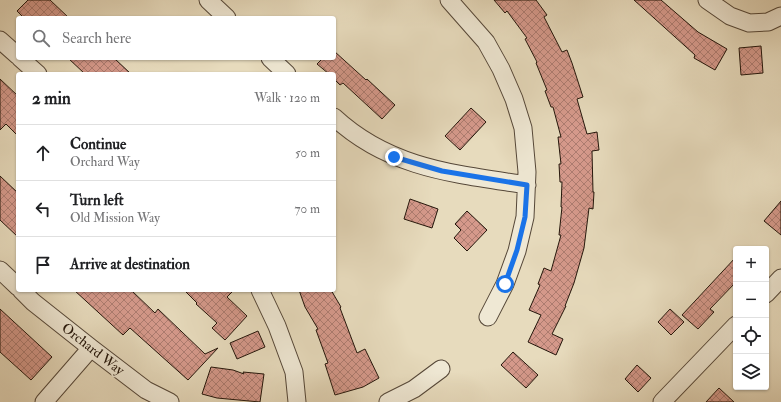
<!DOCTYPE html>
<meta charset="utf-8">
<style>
body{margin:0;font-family:"IM FELL Double Pica",serif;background:#f6f6f6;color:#202124}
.controls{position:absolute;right:12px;bottom:12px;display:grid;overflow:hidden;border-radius:4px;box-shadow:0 1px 3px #0004}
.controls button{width:36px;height:36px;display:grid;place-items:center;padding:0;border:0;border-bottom:1px solid #e0e0e0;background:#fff;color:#202124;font:20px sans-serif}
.stop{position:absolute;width:12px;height:12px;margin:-9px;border:3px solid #1a73e8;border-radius:50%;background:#fff}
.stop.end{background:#1a73e8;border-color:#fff;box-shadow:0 1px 4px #0008}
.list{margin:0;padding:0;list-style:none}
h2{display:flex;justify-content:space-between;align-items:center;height:52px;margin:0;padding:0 16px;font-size:17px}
h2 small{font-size:13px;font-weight:400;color:#757577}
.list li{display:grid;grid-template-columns:26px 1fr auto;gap:12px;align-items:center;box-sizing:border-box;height:56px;padding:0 16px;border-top:1px solid #e0e0e0}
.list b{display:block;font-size:15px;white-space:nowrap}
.list p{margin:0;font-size:13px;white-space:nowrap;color:#757577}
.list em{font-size:13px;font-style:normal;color:#757577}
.icon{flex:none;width:22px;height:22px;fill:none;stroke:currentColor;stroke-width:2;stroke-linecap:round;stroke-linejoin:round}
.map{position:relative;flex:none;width:781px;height:402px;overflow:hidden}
.search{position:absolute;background:#fff;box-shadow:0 1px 3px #0004;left:16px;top:16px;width:320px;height:44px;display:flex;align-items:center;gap:10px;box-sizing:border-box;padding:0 14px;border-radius:4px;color:#757577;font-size:15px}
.panel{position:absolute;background:#fff;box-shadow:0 1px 3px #0004;left:16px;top:72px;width:320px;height:220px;border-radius:4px}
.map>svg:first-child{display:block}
.building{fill:url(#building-cross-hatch);stroke:#24160b}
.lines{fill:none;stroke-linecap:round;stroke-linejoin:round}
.minor-casing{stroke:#554738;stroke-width:19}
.minor{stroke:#efe8d4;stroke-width:17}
.route{stroke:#1a73e8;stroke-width:5}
.labels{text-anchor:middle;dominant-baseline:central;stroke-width:3.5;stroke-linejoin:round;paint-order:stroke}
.street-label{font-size:14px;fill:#24160b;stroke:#efe8d4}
</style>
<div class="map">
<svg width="781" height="402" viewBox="0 0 781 402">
<defs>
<pattern id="building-cross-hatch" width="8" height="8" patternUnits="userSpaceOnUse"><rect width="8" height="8" fill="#d5998b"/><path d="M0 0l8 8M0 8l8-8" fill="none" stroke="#ad7c70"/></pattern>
</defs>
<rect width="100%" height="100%" fill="#e7dbbd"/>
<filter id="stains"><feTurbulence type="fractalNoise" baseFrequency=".005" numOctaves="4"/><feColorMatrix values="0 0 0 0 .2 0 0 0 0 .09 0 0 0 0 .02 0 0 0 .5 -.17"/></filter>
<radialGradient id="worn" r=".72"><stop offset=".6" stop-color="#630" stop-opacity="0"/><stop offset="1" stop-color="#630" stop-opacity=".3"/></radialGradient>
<path class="building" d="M 28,0 L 50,0 L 69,18 L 24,18 L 17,11 Z
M 494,0 L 536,0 L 547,15 L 544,17 L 562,52 L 567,50 L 572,63 L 583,97 L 577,99 L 587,134 L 597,132 L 599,150 L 592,151 L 593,192 L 594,192 L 593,209 L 589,208 L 584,248 L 574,283 L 565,306 L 566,306 L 552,334 L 563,339 L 556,355 L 528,342 L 541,315 L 529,310 L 540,285 L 538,284 L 544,268 L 551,271 L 561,235 L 559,235 L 562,207 L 561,207 L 562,182 L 560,182 L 559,164 L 561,164 L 558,137 L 561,137 L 553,107 L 551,107 L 545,91 L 547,90 L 536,63 L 537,62 L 525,39 L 527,38 L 507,11 L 505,13 Z
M 634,0 L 661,0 L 698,32 L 727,49 L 715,70 L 694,58 L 695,55 Z
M 761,46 L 763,73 L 741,75 L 739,48 Z
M 334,51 L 366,80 L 367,79 L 395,105 L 382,119 L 343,83 L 340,85 L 334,79 L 334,74 L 329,74 L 317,64 L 323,58 L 334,58 Z
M 68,58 L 114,58 L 131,74 L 85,74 Z
M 0,79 L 18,96 L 18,136 L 6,124 L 0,130 Z
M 471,108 L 486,122 L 460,150 L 445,136 Z
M 0,176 L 18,193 L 18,237 L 0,220 Z
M 410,199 L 438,209 L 432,228 L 404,219 Z
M 781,201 L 781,235 L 764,221 Z
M 467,211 L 487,230 L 467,251 L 454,238 L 461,230 L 455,224 Z
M 736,257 L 736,282 L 710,309 L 714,312 L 698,329 L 682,315 Z
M 74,290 L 131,290 L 155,313 L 158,309 L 205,354 L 218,348 L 188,380 L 130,328 L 123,335 Z
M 184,290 L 234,290 L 227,297 L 247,316 L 225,340 L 212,328 L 217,323 L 196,304 L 197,303 Z
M 299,290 L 331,290 L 341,307 L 340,308 L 357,353 L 365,349 L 379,378 L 363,387 L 335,395 L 325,364 L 328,363 L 316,330 L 318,329 L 305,307 Z
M 0,309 L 52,357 L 31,380 L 0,352 Z
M 670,309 L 684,322 L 671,335 L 658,322 Z
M 258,331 L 265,347 L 237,359 L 230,343 Z
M 513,352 L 538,375 L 526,388 L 501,365 Z
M 637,365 L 651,378 L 638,392 L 625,379 Z
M 211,367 L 233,370 L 244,374 L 243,372 L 264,374 L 260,402 L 217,398 L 202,394 Z
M 719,388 L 734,402 L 706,402 Z"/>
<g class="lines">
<g class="minor-casing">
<path id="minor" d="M 208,0 L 227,18
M 449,0 L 486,42 L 501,69 L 514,99 L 523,128 L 527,172 L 525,217 L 517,251 L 505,284 L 488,317
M 707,0 L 730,16 L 749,23 L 768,22 L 781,16
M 0,40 L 18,56
M 20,58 L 38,74
M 270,58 L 287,74
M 334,117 C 390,169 456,174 527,185
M 0,270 L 18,287
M 21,290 L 33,302 L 91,348 L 146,390 L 170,402
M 260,290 L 277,326 L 294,372 L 297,402
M 766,294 L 781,278
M 44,402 L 91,348
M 388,402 L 414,389 L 441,369
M 662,402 L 736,325"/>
</g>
<use href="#minor" class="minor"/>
</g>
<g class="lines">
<path class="route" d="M 394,157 L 442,171 L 527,185 L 525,217 L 517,250 L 505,284"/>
</g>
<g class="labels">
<g class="street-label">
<text transform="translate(93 349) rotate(38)">Orchard Way</text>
</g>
</g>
<rect width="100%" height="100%" filter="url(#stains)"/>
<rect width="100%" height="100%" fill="url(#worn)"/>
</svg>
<div class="controls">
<button>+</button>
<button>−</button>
<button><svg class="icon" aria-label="locate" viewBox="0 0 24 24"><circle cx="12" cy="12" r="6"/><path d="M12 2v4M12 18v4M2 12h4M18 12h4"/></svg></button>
<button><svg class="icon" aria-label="layers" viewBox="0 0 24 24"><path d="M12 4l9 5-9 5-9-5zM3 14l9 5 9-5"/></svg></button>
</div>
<div class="stop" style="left:505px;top:284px"></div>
<div class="stop end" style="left:394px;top:157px"></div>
<div class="search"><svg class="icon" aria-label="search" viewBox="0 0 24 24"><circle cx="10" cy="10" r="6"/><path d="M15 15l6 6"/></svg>Search here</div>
<section class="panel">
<h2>2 min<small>Walk · 120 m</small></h2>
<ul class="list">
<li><svg class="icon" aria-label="ahead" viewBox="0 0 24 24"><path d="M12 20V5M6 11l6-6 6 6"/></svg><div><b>Continue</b><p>Orchard Way</p></div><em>50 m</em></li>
<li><svg class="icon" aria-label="left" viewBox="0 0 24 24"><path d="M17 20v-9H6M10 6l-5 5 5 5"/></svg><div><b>Turn left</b><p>Old Mission Way</p></div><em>70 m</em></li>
<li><svg class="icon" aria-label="arrive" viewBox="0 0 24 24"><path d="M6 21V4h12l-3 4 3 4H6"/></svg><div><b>Arrive at destination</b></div></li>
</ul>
</section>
</div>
